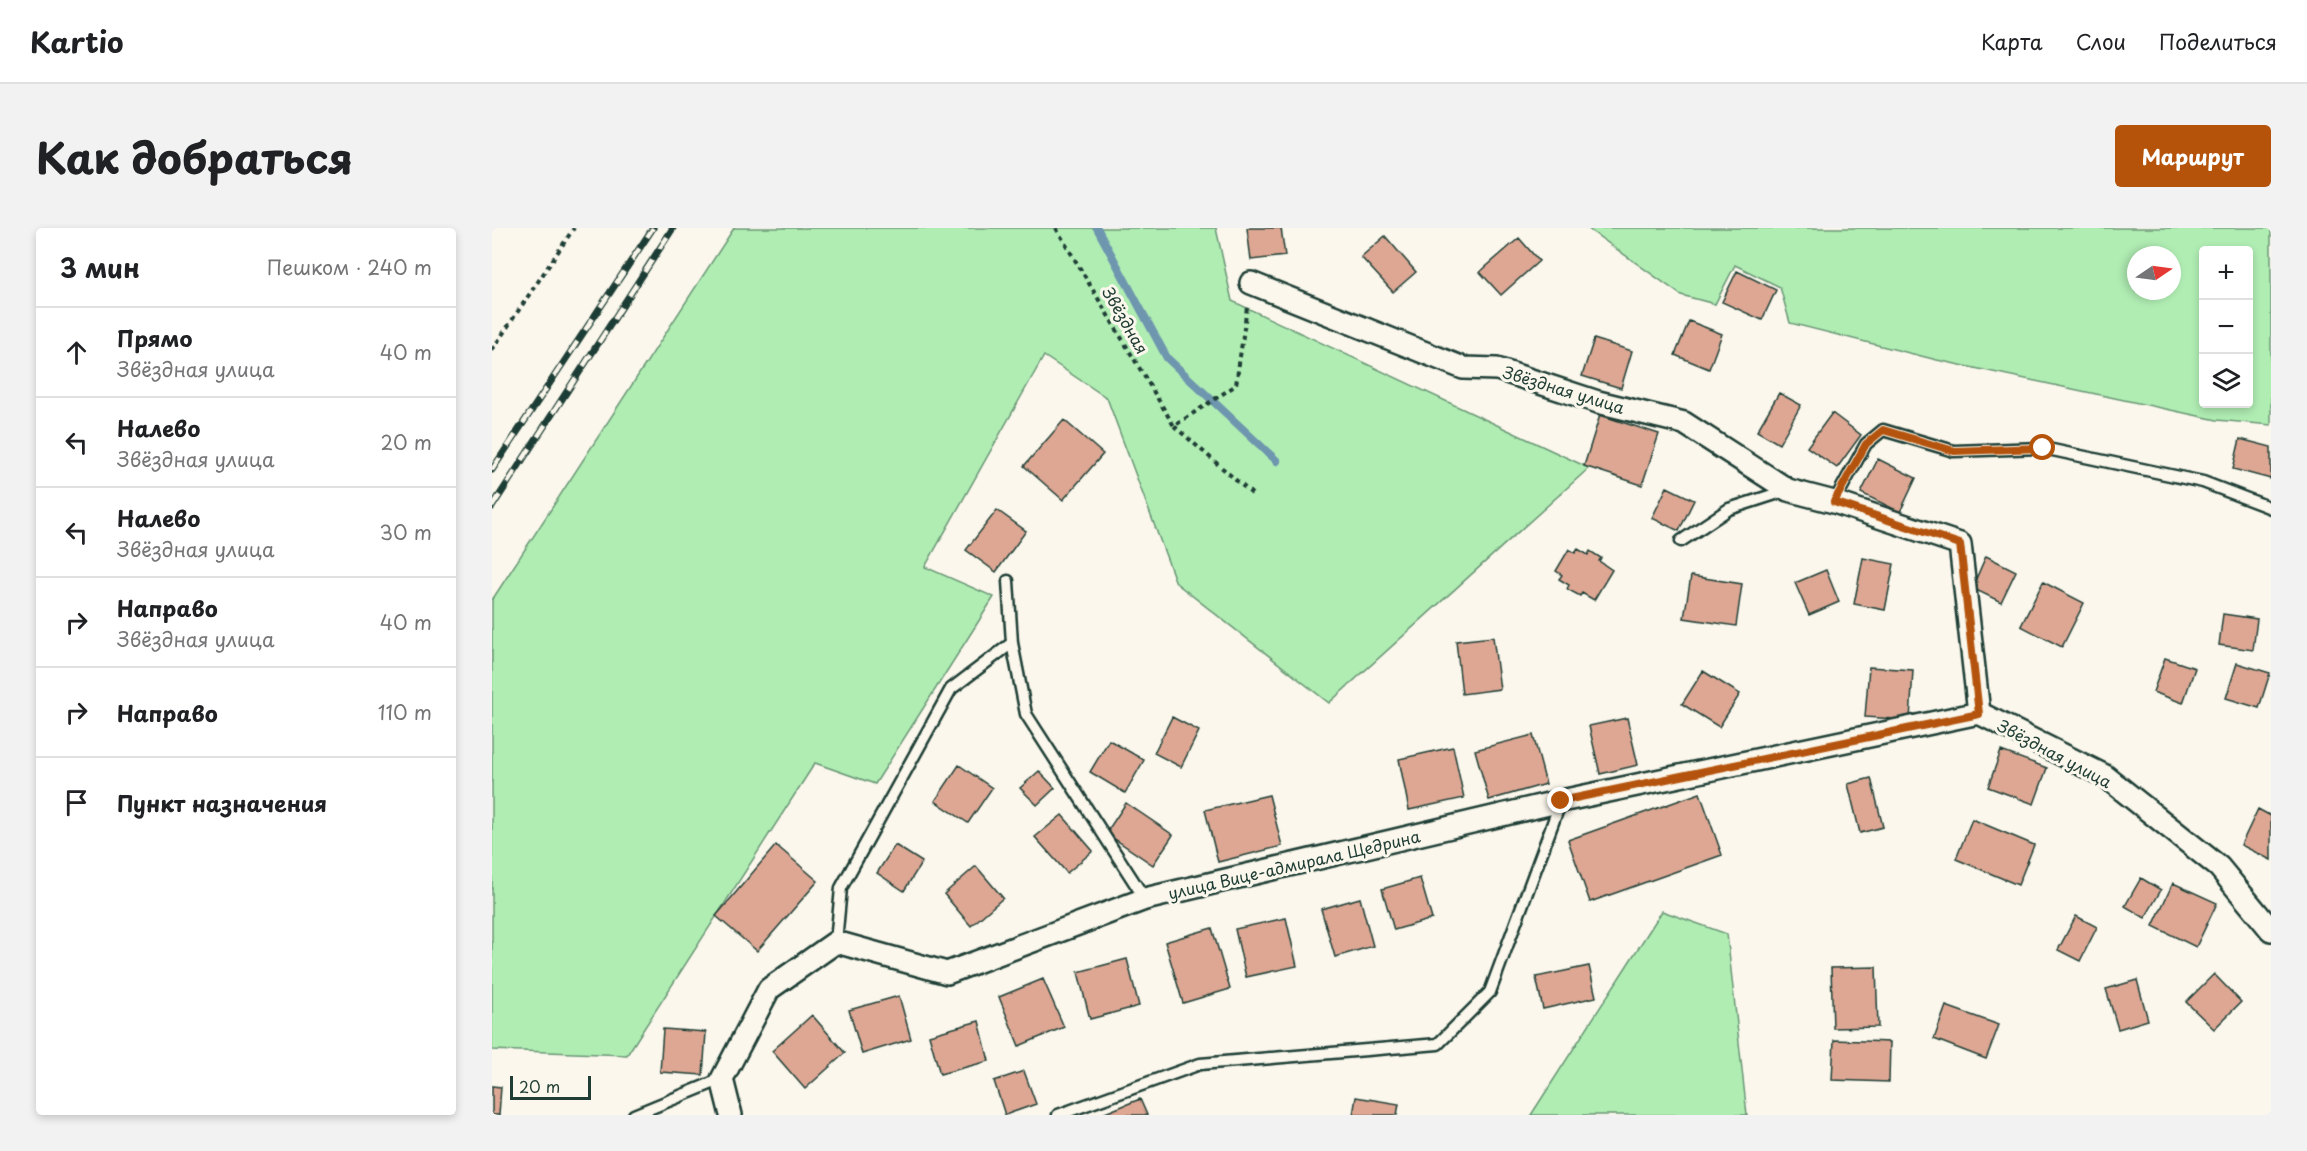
<!DOCTYPE html>
<html lang="ru">
<meta charset="utf-8">
<style>
body{margin:0;font-family:"Playpen Sans",sans-serif;background:#f2f2f2;color:#202124}
.controls{position:absolute;right:18px;top:18px;display:grid;overflow:hidden;border-radius:6px;box-shadow:0 3px 9px #0003}
.controls button{width:54px;height:54px;display:grid;place-items:center;padding:0;border:0;border-bottom:2px solid #e0e0e0;background:#fff;color:#202124;font:30px sans-serif}
.compass{position:absolute;left:1635px;top:18px;width:54px;height:54px;border-radius:50%;background:#fff;box-shadow:0 3px 9px #0003;rotate:77deg}
.scale{position:absolute;left:18px;bottom:15px;width:81px;box-sizing:border-box;padding-left:6px;border:3px solid #1f3d34;border-top:0;font-size:16px;line-height:21px;white-space:nowrap;color:#1f3d34;-webkit-text-stroke:4px #fbf7ec;paint-order:stroke}
.stop{position:absolute;width:18px;height:18px;margin:-14px;border:4px solid #b45309;border-radius:50%;background:#fff}
.stop.end{background:#b45309;border-color:#fff;box-shadow:0 2px 6px #0008}
.list{margin:0;padding:0;list-style:none}
h2{display:flex;justify-content:space-between;align-items:center;height:78px;margin:0;padding:0 24px;font-size:26px}
h2 small{font-size:20px;font-weight:400;color:#757577}
.list li{display:grid;grid-template-columns:39px 1fr auto;gap:18px;align-items:center;box-sizing:border-box;height:90px;padding:0 24px;border-top:2px solid #e0e0e0}
.list b{display:block;font-size:22px;white-space:nowrap}
.list p{margin:0;font-size:20px;white-space:nowrap;color:#757577}
.list em{font-size:20px;font-style:normal;color:#757577}
.icon{flex:none;width:33px;height:33px;fill:none;stroke:currentColor;stroke-width:2;stroke-linecap:round;stroke-linejoin:round}
.map{position:relative;flex:none;width:1779px;height:887px;overflow:hidden;border-radius:6px}
header{display:flex;align-items:center;gap:36px;box-sizing:border-box;height:84px;padding:0 30px;background:#fff;border-bottom:2px solid #e0e0e0}
header strong{font-size:28px}
nav{display:flex;gap:33px;margin-inline-start:auto;font-size:21px}
.intro{display:flex;align-items:center;justify-content:space-between;box-sizing:border-box;height:144px;padding:0 36px}
h1{margin:0;font-size:42px}
.button{padding:15px 27px;border-radius:6px;background:#b45309;color:#fff;font-size:21px;font-weight:700}
main{display:flex;gap:36px;padding:0 36px}
aside{flex:1;background:#fff;border-radius:6px;box-shadow:0 3px 9px #0003}
.map>svg:first-child{display:block}
.green{fill:#b0edb3;stroke:#689574;stroke-width:1.5;fill-rule:evenodd}
.lines{fill:none;stroke-linecap:round;stroke-linejoin:round}
.stream{stroke:#6e96ae;stroke-width:8}
.building{fill:#dda794;stroke:#1f3d34;stroke-width:1.5}
.service-casing{stroke:#1f3d34;stroke-width:15}
.minor-casing{stroke:#1f3d34;stroke-width:26}
.path{stroke:#1f3d34;stroke-width:4;stroke-dasharray:4.5 4.5;stroke-linecap:butt}
.service{stroke:#fbf7ec;stroke-width:10}
.minor{stroke:#fbf7ec;stroke-width:21}
.rail-casing{stroke:#1f3d34;stroke-width:7}
.rail{stroke:#fbf7ec;stroke-width:4.5;stroke-dasharray:14;stroke-linecap:butt}
.route{stroke:#b45309;stroke-width:8}
.labels{text-anchor:middle;dominant-baseline:central;stroke-width:6;stroke-linejoin:round;paint-order:stroke}
.street-label{font-size:16px;fill:#1f3d34;stroke:#fbf7ec}
</style>
<header>
<strong>Kartio</strong>
<nav><a>Карта</a><a>Слои</a><a>Поделиться</a></nav>
</header>
<div class="intro"><h1>Как добраться</h1><a class="button">Маршрут</a></div>
<main>
<aside>
<h2>3 мин<small>Пешком · 240 m</small></h2>
<ul class="list">
<li><svg class="icon" aria-label="ahead" viewBox="0 0 24 24"><path d="M12 20V5M6 11l6-6 6 6"/></svg><div><b>Прямо</b><p>Звёздная улица</p></div><em>40 m</em></li>
<li><svg class="icon" aria-label="left" viewBox="0 0 24 24"><path d="M17 20v-9H6M10 6l-5 5 5 5"/></svg><div><b>Налево</b><p>Звёздная улица</p></div><em>20 m</em></li>
<li><svg class="icon" aria-label="left" viewBox="0 0 24 24"><path d="M17 20v-9H6M10 6l-5 5 5 5"/></svg><div><b>Налево</b><p>Звёздная улица</p></div><em>30 m</em></li>
<li><svg class="icon" aria-label="right" viewBox="0 0 24 24"><path d="M7 20v-9h11M14 6l5 5-5 5"/></svg><div><b>Направо</b><p>Звёздная улица</p></div><em>40 m</em></li>
<li><svg class="icon" aria-label="right" viewBox="0 0 24 24"><path d="M7 20v-9h11M14 6l5 5-5 5"/></svg><div><b>Направо</b></div><em>110 m</em></li>
<li><svg class="icon" aria-label="arrive" viewBox="0 0 24 24"><path d="M6 21V4h12l-3 4 3 4H6"/></svg><div><b>Пункт назначения</b></div></li>
</ul>
</aside>
<div class="map">
<svg width="1779" height="887" viewBox="0 0 1779 887">
<rect width="100%" height="100%" fill="#fbf7ec"/>
<filter id="ink" filterUnits="userSpaceOnUse"><feTurbulence type="fractalNoise" baseFrequency=".0167" numOctaves="2"/><feDisplacementMap in="SourceGraphic" scale="12" xChannelSelector="R" yChannelSelector="G"/><feConvolveMatrix kernelMatrix="1 2 1 2 8 2 1 2 1" color-interpolation-filters="sRGB"/></filter>
<g filter="url(#ink)">
<path class="green" d="M 242,0 L 724,0 L 740,73 L 1097,240 L 837,475 L 684,355 L 615,170 L 552,128 L 433,339 L 502,369 L 383,556 L 323,535 L 135,827 L 0,822 L 0,372 Z
M 1095,0 L 1779,0 L 1779,197 L 1725,192 L 1445,132 L 1298,95 L 1288,59 L 1243,37 L 1223,76 L 1189,67 ZM 1712,22 L 1756,22 L 1756,176 L 1712,176 ZM 1644,27 L 1680,27 L 1680,63 L 1644,63 Z
M 1170,683 L 1235,706 L 1255,887 L 1039,887 Z"/>
<g class="lines">
<path class="stream" d="M 605,0 L 675,130 L 785,233"/>
</g>
<path class="building" d="M 755,0 L 789,0 L 793,28 L 759,32 Z
M 893,8 L 924,44 L 901,64 L 869,29 Z
M 1027,10 L 1047,33 L 1009,67 L 988,44 Z
M 1245,43 L 1284,62 L 1270,92 L 1230,74 Z
M 1197,93 L 1230,106 L 1217,141 L 1183,127 Z
M 1102,111 L 1140,123 L 1129,160 L 1090,148 Z
M 1287,165 L 1309,177 L 1287,216 L 1265,203 Z
M 1340,185 L 1369,207 L 1345,240 L 1315,219 Z
M 1108,187 L 1167,206 L 1150,257 L 1092,238 Z
M 572,192 L 611,226 L 571,272 L 532,238 Z
M 1748,211 L 1779,219 L 1779,251 L 1741,241 Z
M 1386,231 L 1424,250 L 1408,284 L 1369,265 Z
M 1175,259 L 1202,272 L 1187,303 L 1160,290 Z
M 505,282 L 534,303 L 504,344 L 474,322 Z
M 1077,321 L 1083,325 L 1086,321 L 1096,327 L 1098,323 L 1109,330 L 1107,333 L 1120,342 L 1102,372 L 1090,365 L 1088,368 L 1075,361 L 1077,357 L 1067,351 L 1070,347 L 1064,343 Z
M 1494,328 L 1524,343 L 1509,374 L 1480,360 Z
M 1371,330 L 1402,336 L 1393,382 L 1362,376 Z
M 1334,342 L 1347,374 L 1317,387 L 1303,355 Z
M 1199,348 L 1250,356 L 1244,398 L 1192,390 Z
M 1551,354 L 1592,375 L 1570,419 L 1529,398 Z
M 1731,386 L 1765,391 L 1761,422 L 1727,417 Z
M 1001,409 L 1008,461 L 970,466 L 964,413 Z
M 1673,430 L 1703,440 L 1691,475 L 1661,464 Z
M 1745,435 L 1778,445 L 1767,480 L 1734,470 Z
M 1377,439 L 1421,442 L 1418,492 L 1373,489 Z
M 1211,443 L 1248,466 L 1227,499 L 1190,476 Z
M 680,489 L 707,503 L 689,539 L 662,525 Z
M 1135,490 L 1146,537 L 1108,546 L 1097,498 Z
M 1041,507 L 1054,556 L 997,572 L 983,522 Z
M 617,512 L 652,532 L 633,565 L 598,544 Z
M 961,519 L 972,570 L 917,582 L 907,531 Z
M 1509,523 L 1555,540 L 1542,576 L 1496,559 Z
M 467,537 L 500,560 L 476,595 L 443,573 Z
M 547,543 L 563,560 L 545,577 L 528,560 Z
M 1379,550 L 1391,599 L 1368,605 L 1356,556 Z
M 1208,565 L 1230,627 L 1098,674 L 1076,612 Z
M 777,567 L 790,618 L 726,634 L 713,582 Z
M 634,575 L 681,607 L 661,637 L 614,605 Z
M 1766,581 L 1779,588 L 1779,632 L 1749,617 Z
M 570,587 L 601,623 L 575,645 L 543,609 Z
M 1480,591 L 1542,617 L 1526,657 L 1464,631 Z
M 284,617 L 326,653 L 265,723 L 224,688 Z
M 403,617 L 430,634 L 412,663 L 385,645 Z
M 484,638 L 511,670 L 479,698 L 452,666 Z
M 928,650 L 940,691 L 902,702 L 890,661 Z
M 1649,650 L 1669,662 L 1653,690 L 1633,678 Z
M 1681,655 L 1725,675 L 1704,719 L 1661,698 Z
M 868,670 L 881,718 L 843,729 L 829,681 Z
M 1584,688 L 1605,699 L 1588,733 L 1566,722 Z
M 794,690 L 805,738 L 754,749 L 743,701 Z
M 720,700 L 738,761 L 691,775 L 673,714 Z
M 635,731 L 647,778 L 598,791 L 586,744 Z
M 1097,738 L 1104,769 L 1051,781 L 1044,749 Z
M 1384,739 L 1386,799 L 1341,800 L 1339,740 Z
M 1722,746 L 1749,774 L 1722,801 L 1694,774 Z
M 551,751 L 572,799 L 527,818 L 507,769 Z
M 1645,752 L 1656,792 L 1626,801 L 1614,761 Z
M 407,768 L 419,811 L 370,826 L 357,782 Z
M 1454,778 L 1507,797 L 1494,831 L 1442,811 Z
M 320,787 L 353,825 L 313,861 L 280,823 Z
M 487,793 L 497,833 L 448,846 L 437,807 Z
M 171,801 L 214,804 L 211,847 L 168,844 Z
M 1342,812 L 1398,814 L 1397,854 L 1340,852 Z
M 532,843 L 544,876 L 513,887 L 502,853 Z
M 0,858 L 9,859 L 7,887 L 0,887 Z
M 864,869 L 907,876 L 905,887 L 861,887 Z
M 648,871 L 655,887 L 608,887 Z"/>
<g class="lines">
<g class="service-casing">
<path id="service" d="M 1342,274 L 1374,216 L 1391,202 L 1462,223 L 1551,220 L 1711,254 L 1779,280
M 1189,313 L 1237,281 L 1296,262
M 516,353 L 520,415 L 534,486 L 653,671
M 344,714 L 349,660 L 459,461 L 520,415
M 142,887 L 230,851
M 566,887 L 708,836 L 946,816 L 998,764 L 1069,573"/>
</g>
<g class="minor-casing">
<path id="minor" d="M 759,55 L 971,140 L 1005,141 L 1106,174 L 1192,195 L 1296,262 L 1342,274 L 1468,316 L 1487,485 L 1613,548 L 1727,639 L 1779,702
M 239,887 L 230,851 L 277,761 L 344,714 L 455,745 L 653,671 L 1069,573 L 1487,485"/>
</g>
<path class="path" d="M 564,0 L 682,198 L 744,157 L 755,79
M 0,122 L 82,0
M 682,198 L 760,266"/>
<use href="#service" class="service"/>
<use href="#minor" class="minor"/>
<g class="rail-casing">
<path id="rail" d="M 0,242 L 161,0
M 0,279 L 181,0"/>
</g>
<use href="#rail" class="rail"/>
</g>
</g>
<g class="lines" filter="url(#ink)">
<path class="route" d="M 1069,573 L 1487,486 L 1468,316 L 1342,274 L 1374,216 L 1391,202 L 1462,223 L 1551,220"/>
</g>
<g class="labels">
<g class="street-label">
<text transform="translate(634 92) rotate(60)">Звёздная</text>
<text transform="translate(1072 161) rotate(17)">Звёздная улица</text>
<text transform="translate(1563 525) rotate(28)">Звёздная улица</text>
<text transform="translate(802 636) rotate(-13)">улица Вице-адмирала Щедрина</text>
</g>
</g>
</svg>
<div class="controls">
<button>+</button>
<button>−</button>
<button><svg class="icon" aria-label="layers" viewBox="0 0 24 24"><path d="M12 4l9 5-9 5-9-5zM3 14l9 5 9-5"/></svg></button>
</div>
<svg class="compass" viewBox="-18 -18 36 36"><path d="M0-13l5 13h-10z" fill="#e53935"/><path d="M0 13l5-13h-10z" fill="#757577"/></svg>
<div class="scale">20 m</div>
<div class="stop" style="left:1551px;top:220px"></div>
<div class="stop end" style="left:1069px;top:573px"></div>
</div>
</main>
